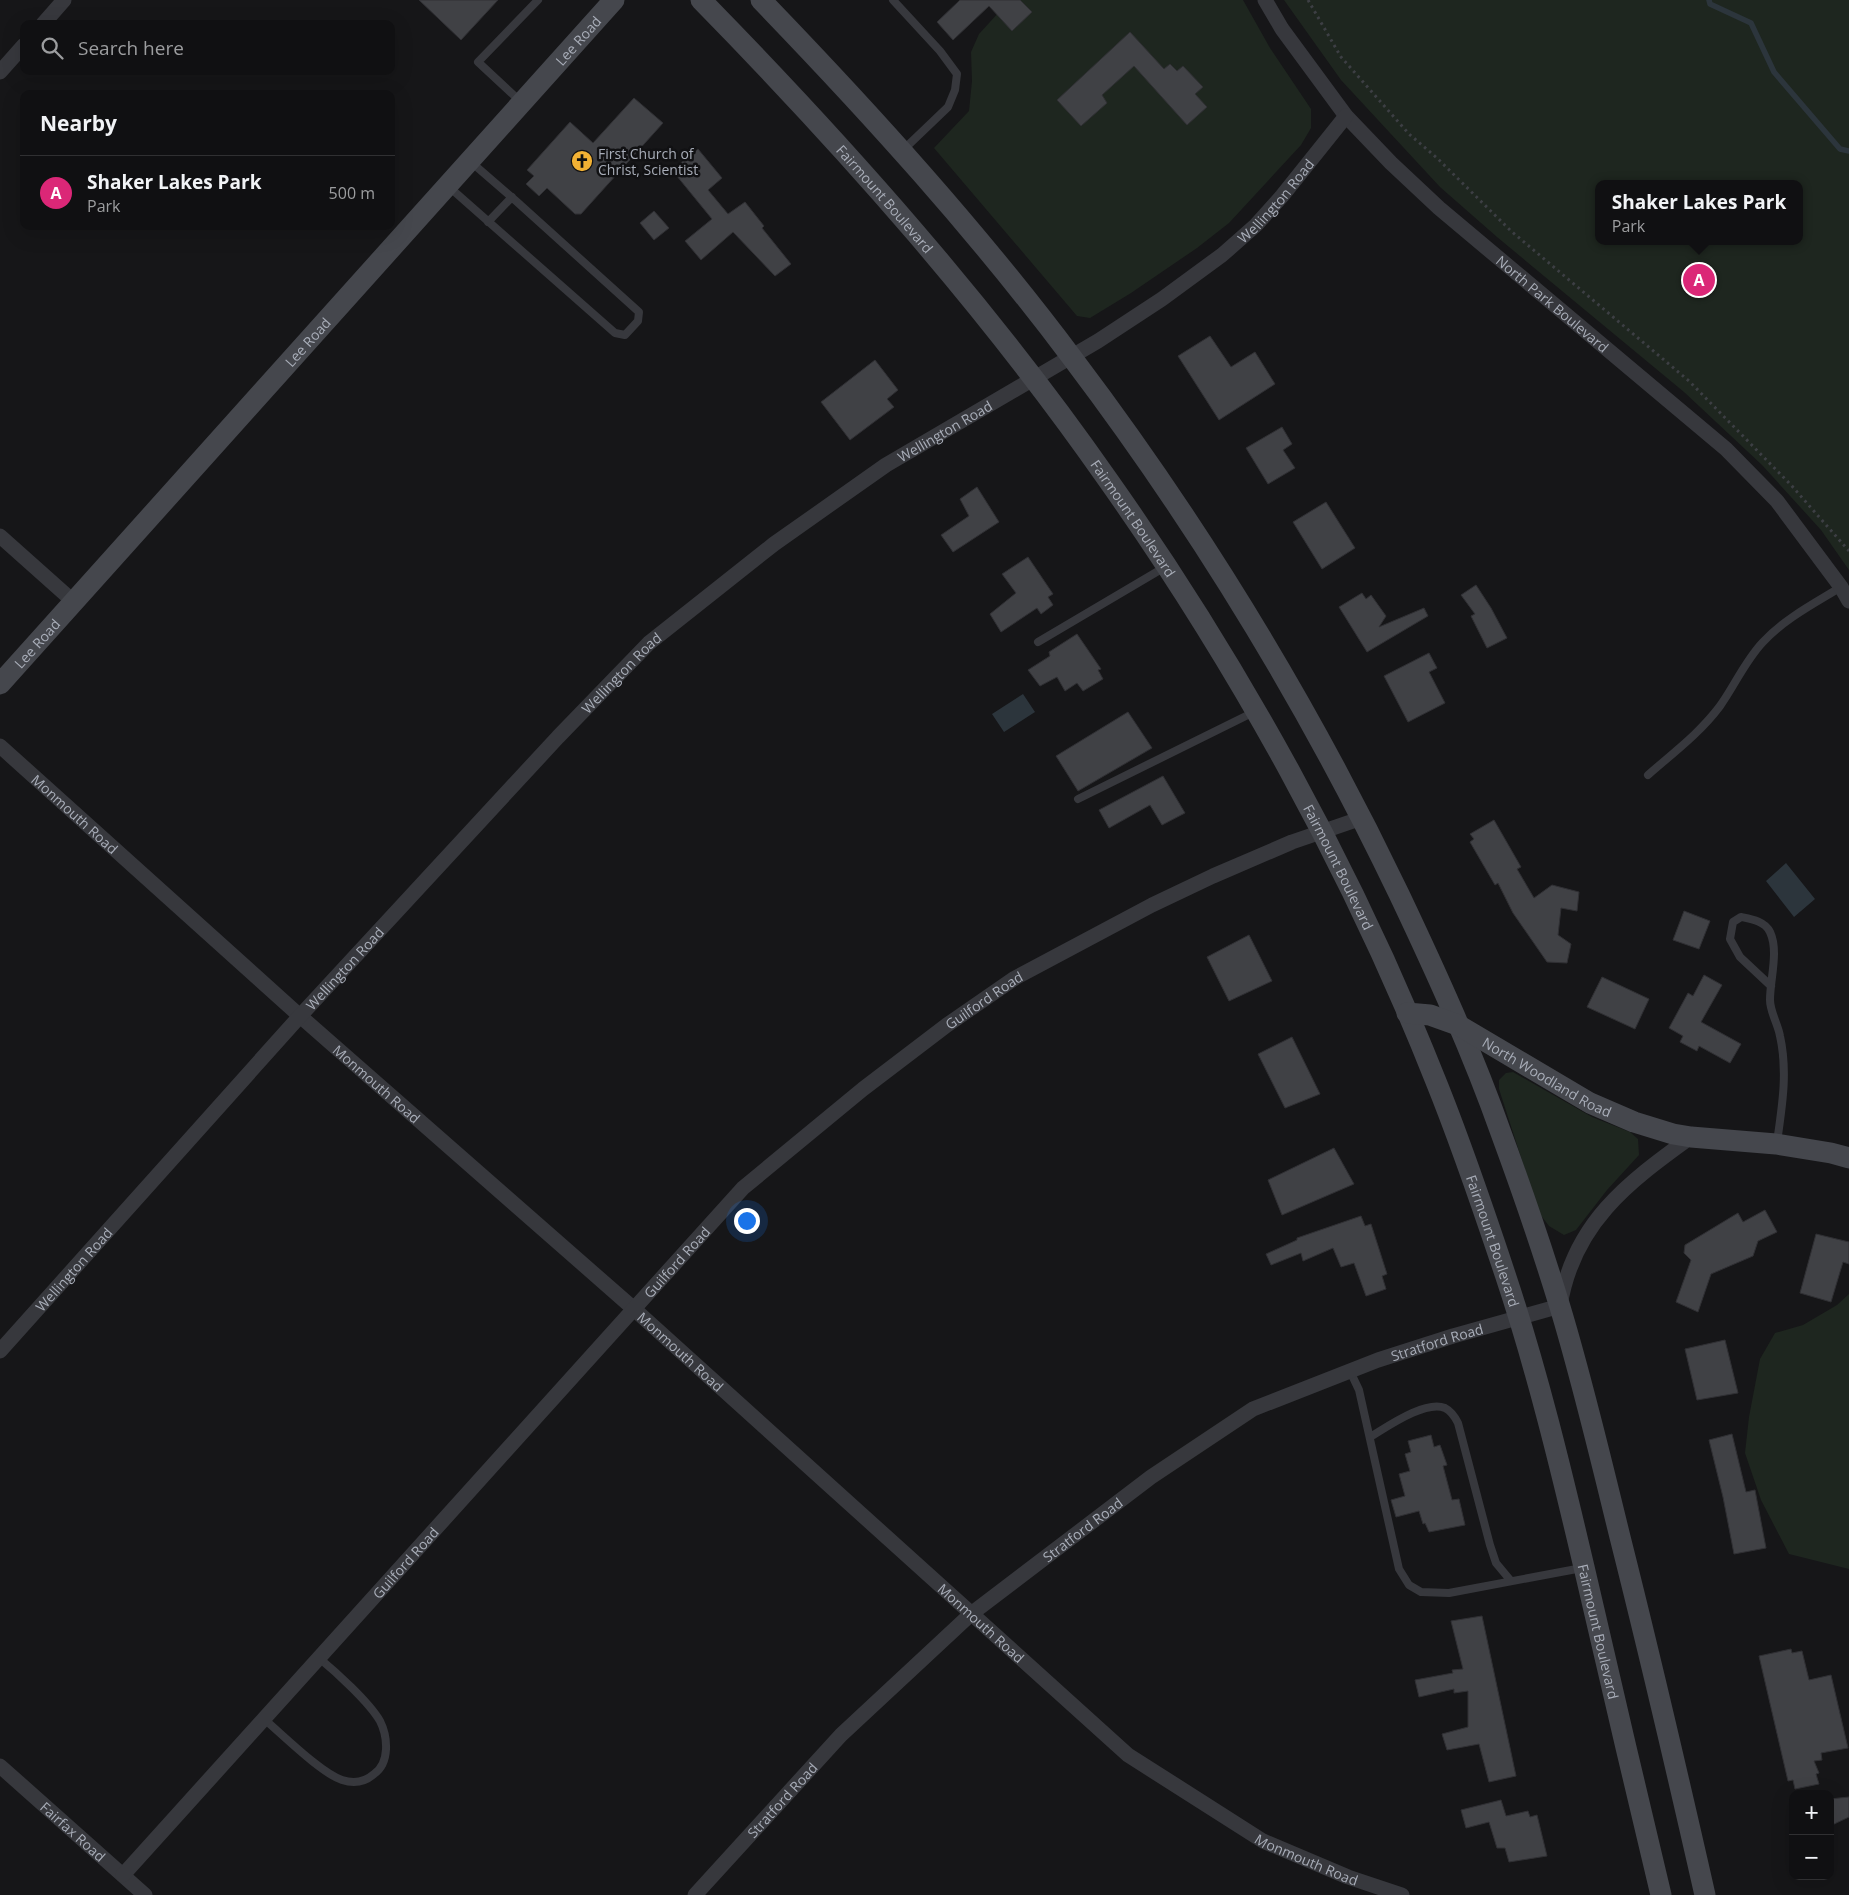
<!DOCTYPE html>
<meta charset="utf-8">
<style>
body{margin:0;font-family:"Open Sans",sans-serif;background:#19191b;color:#f1f3f6}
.controls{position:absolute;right:15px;bottom:15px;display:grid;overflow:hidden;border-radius:10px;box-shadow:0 5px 20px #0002}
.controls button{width:45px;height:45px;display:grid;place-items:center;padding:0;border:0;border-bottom:1px solid #303032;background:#101012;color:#f1f3f6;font:25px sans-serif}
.you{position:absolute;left:746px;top:1220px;width:18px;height:18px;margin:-12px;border:4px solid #fff;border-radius:50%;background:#1a73e8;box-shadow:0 0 0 8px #1a73e833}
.badge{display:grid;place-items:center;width:32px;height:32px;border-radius:50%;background:#db2777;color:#fff;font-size:16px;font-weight:700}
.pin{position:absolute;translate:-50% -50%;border:2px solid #fff;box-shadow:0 1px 5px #0006}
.popup{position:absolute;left:1595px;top:180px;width:208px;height:65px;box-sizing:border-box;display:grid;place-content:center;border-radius:10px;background:#101012;filter:drop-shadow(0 1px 4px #0005);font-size:16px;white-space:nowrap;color:#9c9d9f}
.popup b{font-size:19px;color:#f1f3f6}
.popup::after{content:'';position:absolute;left:50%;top:100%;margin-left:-10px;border:10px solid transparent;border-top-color:#101012}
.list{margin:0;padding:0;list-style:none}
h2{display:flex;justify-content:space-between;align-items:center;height:65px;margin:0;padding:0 20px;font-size:21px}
h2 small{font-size:16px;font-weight:400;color:#9c9d9f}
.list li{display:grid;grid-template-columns:32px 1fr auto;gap:15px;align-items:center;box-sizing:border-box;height:75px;padding:0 20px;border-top:1px solid #303032}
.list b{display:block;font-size:19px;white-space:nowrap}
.list p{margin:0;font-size:16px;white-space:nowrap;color:#9c9d9f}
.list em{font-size:16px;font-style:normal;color:#9c9d9f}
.icon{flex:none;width:28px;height:28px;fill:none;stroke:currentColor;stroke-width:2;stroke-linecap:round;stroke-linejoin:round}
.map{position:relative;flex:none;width:1849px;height:1895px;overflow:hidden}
.search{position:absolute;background:#101012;box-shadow:0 5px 20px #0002;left:20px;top:20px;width:375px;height:55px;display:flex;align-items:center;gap:12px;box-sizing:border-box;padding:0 18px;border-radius:10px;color:#9c9d9f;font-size:19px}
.panel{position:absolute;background:#101012;box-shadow:0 5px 20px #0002;left:20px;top:90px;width:375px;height:140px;border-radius:10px}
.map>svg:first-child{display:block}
.green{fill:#1e261f;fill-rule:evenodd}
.water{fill:#2c353c}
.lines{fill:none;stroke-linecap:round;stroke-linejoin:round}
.stream{stroke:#2c353c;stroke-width:5.5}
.building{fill:#404145;stroke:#303034}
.path{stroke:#3d3f44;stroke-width:3;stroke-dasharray:2.5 4;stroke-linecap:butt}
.lane{stroke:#37383d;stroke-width:8}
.street{stroke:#37383d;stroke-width:15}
.secondary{stroke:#45474d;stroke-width:21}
.labels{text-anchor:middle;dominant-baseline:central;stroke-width:5;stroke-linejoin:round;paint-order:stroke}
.street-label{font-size:14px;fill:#a8adb8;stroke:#111113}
.poi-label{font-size:14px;fill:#a8adb8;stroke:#111113;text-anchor:start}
</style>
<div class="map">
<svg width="1849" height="1895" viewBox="0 0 1849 1895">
<rect width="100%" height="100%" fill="#161618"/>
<path class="green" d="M 1010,0 L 1243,0 L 1270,48 L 1311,109 L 1311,128 L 1301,145 L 1229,223 L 1197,248 L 1131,293 L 1090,318 L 1077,316 L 934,148 L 969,111 L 972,81 L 971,52 L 979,34 Z
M 1284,0 L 1849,0 L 1849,570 L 1821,530 L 1762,465 L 1684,392 L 1497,237 L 1440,187 L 1341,80 ZM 1599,184 L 1799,184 L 1799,241 L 1599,241 Z
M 1513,1072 L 1592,1117 L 1630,1132 L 1638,1139 L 1639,1155 L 1607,1190 L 1576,1230 L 1564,1235 L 1549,1226 L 1539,1213 L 1499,1089 L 1499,1080 L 1506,1073 Z
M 1849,1294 L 1849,1569 L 1789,1554 L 1761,1500 L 1745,1453 L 1749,1417 L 1760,1359 L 1775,1333 L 1803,1325 L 1837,1305 Z"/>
<path class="water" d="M 1023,694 L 1035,712 L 1004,732 L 992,714 Z
M 1786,863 L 1815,899 L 1794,917 L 1766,881 Z"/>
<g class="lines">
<path class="stream" d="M 1709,0 L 1710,4 L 1751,23 L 1774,72 L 1840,149 L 1849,151"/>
</g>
<path class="building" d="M 419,0 L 498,0 L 461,40 Z
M 960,0 L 1020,0 L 1032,12 L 1012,31 L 989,6 L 953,40 L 937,22 Z
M 1130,32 L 1164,69 L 1170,64 L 1177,71 L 1183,66 L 1203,87 L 1195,94 L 1207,107 L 1187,125 L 1134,66 L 1102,95 L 1107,103 L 1081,126 L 1057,100 Z
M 634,98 L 663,123 L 581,214 L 575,214 L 547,188 L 539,196 L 526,184 L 534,176 L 527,170 L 570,122 L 593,143 Z
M 698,149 L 722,178 L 708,190 L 728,214 L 745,202 L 764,226 L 762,228 L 791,264 L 775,276 L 733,232 L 701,260 L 685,241 L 712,219 L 672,170 Z
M 654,211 L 669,228 L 654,240 L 640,223 Z
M 1210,336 L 1231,367 L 1255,352 L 1275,384 L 1219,420 L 1178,356 Z
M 875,360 L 898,390 L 887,399 L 894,407 L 850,440 L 821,402 Z
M 1282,427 L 1292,444 L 1283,450 L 1295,468 L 1268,484 L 1246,448 Z
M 977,487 L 999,522 L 953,552 L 941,535 L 969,516 L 960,499 Z
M 1326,502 L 1355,548 L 1322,569 L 1293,522 Z
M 1028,557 L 1053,594 L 1048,597 L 1053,605 L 1041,614 L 1037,608 L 1001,632 L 990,614 L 1016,593 L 1002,574 Z
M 1476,585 L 1491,608 L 1507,638 L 1487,648 L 1471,616 L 1475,614 L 1461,595 Z
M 1362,593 L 1366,599 L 1371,595 L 1386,616 L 1379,627 L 1424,608 L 1428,616 L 1367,652 L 1339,607 Z
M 1077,634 L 1101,669 L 1098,670 L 1103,679 L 1083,691 L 1077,683 L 1065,691 L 1057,677 L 1040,686 L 1028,670 L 1050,656 L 1049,652 Z
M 1429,653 L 1437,668 L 1429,672 L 1445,703 L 1408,722 L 1384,676 Z
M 1128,712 L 1152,748 L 1078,791 L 1056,756 Z
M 1163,776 L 1185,813 L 1162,825 L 1150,805 L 1109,828 L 1099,810 Z
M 1494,820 L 1521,867 L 1517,869 L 1534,898 L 1552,885 L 1579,892 L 1577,911 L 1561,908 L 1558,935 L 1571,944 L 1567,963 L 1547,962 L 1513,913 L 1498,883 L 1495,885 L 1470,842 L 1474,839 L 1470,834 Z
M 1684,911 L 1710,921 L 1699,949 L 1673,940 Z
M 1249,935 L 1272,981 L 1229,1001 L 1207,957 Z
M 1704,975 L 1722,985 L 1701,1022 L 1741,1044 L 1730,1063 L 1699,1046 L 1697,1051 L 1680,1042 L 1683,1036 L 1669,1028 L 1688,993 L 1693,996 Z
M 1602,977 L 1649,999 L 1635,1029 L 1587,1007 Z
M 1292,1037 L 1320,1094 L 1285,1108 L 1258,1054 Z
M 1334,1148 L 1354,1184 L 1282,1215 L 1268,1180 Z
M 1765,1210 L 1777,1232 L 1758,1241 L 1753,1256 L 1711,1274 L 1698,1312 L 1676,1302 L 1691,1260 L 1684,1253 L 1685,1245 L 1738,1213 L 1743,1222 Z
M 1361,1216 L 1365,1226 L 1371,1224 L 1387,1274 L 1382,1276 L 1386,1289 L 1366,1296 L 1354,1263 L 1341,1267 L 1333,1248 L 1303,1261 L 1301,1253 L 1271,1265 L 1266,1254 L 1297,1240 L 1297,1238 Z
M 1816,1234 L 1849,1242 L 1849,1264 L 1843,1262 L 1831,1302 L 1800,1293 Z
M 1725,1340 L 1738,1393 L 1697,1400 L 1685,1349 Z
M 1732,1434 L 1746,1492 L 1755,1490 L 1766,1548 L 1734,1554 L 1723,1497 L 1709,1440 Z
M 1431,1435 L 1434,1447 L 1440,1445 L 1447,1465 L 1443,1466 L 1452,1500 L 1459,1499 L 1465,1525 L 1429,1532 L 1425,1523 L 1423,1524 L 1419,1511 L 1396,1517 L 1391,1500 L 1405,1496 L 1399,1474 L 1410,1471 L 1405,1454 L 1411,1452 L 1408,1441 Z
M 1482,1616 L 1516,1776 L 1489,1782 L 1479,1744 L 1447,1750 L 1442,1734 L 1468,1727 L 1468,1691 L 1454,1693 L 1454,1689 L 1419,1697 L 1415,1680 L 1453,1673 L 1452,1670 L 1463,1669 L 1451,1621 Z
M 1791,1649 L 1792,1653 L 1802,1651 L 1809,1680 L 1831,1675 L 1848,1748 L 1821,1753 L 1822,1760 L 1814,1761 L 1819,1773 L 1816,1774 L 1819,1784 L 1795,1789 L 1793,1780 L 1788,1781 L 1759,1656 Z
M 1849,1797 L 1849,1817 L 1830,1826 L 1830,1799 Z
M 1501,1800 L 1506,1816 L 1528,1811 L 1530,1817 L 1537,1815 L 1547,1856 L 1509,1862 L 1505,1848 L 1497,1848 L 1489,1822 L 1466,1828 L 1461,1810 Z"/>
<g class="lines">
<path class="path" d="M 1308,0 L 1341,57 L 1409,134 L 1437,158 L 1511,231 L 1689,381 L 1791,485 L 1849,551"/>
<path class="lane" d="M 893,0 L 940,51 L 957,74 L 955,90 L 948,107 L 902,151
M 521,102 L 478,62 L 538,0
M 448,186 L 615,333 L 625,335 L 638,321 L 639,312 L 516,201 L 471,162
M 488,222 L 512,197
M 1038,642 L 1165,567
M 1648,775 C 1673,753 1700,733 1720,706 C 1735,685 1745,661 1763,642 C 1784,619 1815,603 1841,587
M 1078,799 L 1254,712
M 1771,986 L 1740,957 L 1730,939 L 1733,922 L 1741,917 C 1751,919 1765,921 1770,932 C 1779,951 1770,979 1770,1000 C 1770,1012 1778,1024 1780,1036 C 1788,1072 1782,1107 1777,1142
M 1350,1371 L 1359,1390 L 1399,1569 L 1409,1585 L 1421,1592 L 1449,1593 L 1582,1568
M 1370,1437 C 1387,1427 1425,1400 1445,1408 C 1451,1411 1455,1417 1458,1423 L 1490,1545 L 1496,1563 L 1511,1581
M 264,1719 C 283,1735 321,1773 342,1780 C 354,1784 365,1782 374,1774 C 390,1763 388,1737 380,1721 C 369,1702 336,1672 319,1658"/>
<g class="street">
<path id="s1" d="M 1265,0 L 1282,29 L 1346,116 L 1391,163 L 1439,208 L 1726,449 L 1777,501 L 1841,587 L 1849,601"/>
<path d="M 43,24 L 64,0"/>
<path d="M 0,72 L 24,45"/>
<path d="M 0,536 L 74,602"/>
<path id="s2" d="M 0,746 L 300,1016 L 634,1309 L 1128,1755 L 1263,1841 L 1348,1877 L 1402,1895"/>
<path id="s3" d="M 0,1351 L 300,1016 L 558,737 L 649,643 L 774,544 L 886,465 L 1098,341 L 1162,299 L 1222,255 L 1256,225 L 1282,196 L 1346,116"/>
<path id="s4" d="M 0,1766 L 145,1895"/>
<path id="s5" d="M 123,1875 L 743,1188 L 863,1089 L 947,1025 L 1015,978 L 1152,905 L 1213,876 L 1292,842 L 1362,818"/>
<path id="s6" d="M 695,1895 L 841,1735 L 971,1614 L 1151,1477 L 1253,1409 L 1378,1360 L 1453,1336 L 1560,1306 C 1573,1224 1627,1183 1691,1137"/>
</g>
<g class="secondary">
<path id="s7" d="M 701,0 C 848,150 988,308 1108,480 C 1238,664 1352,870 1435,1079 C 1461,1143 1483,1208 1505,1274 C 1537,1370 1561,1469 1584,1567 C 1609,1676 1635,1786 1661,1895"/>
<path d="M 761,0 C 871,114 978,232 1073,359 C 1200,527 1308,704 1399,894 C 1436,972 1472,1051 1501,1133 C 1522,1190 1542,1248 1560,1307 C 1583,1383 1601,1460 1620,1537 C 1650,1656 1678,1776 1705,1895"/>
<path id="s8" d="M 0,684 L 614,0"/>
<path id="s9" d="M 1407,1013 L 1430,1015 L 1458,1025 L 1590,1103 L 1634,1122 L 1673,1134 L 1691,1137 L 1776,1144 L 1831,1153 L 1849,1158"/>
</g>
</g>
<defs>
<g id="church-disc" transform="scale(1.125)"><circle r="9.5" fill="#f2b134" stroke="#111113"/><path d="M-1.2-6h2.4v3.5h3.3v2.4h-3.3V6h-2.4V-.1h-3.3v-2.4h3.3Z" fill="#111"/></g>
</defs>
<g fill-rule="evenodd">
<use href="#church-disc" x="582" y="161"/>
</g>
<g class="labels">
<g class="street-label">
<text stroke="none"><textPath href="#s8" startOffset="865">Lee Road</textPath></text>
<text stroke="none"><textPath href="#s7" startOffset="271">Fairmount Boulevard</textPath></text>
<text stroke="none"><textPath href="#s3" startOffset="1730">Wellington Road</textPath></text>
<text stroke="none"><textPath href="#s1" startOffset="421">North Park Boulevard</textPath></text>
<text stroke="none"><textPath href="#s8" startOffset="460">Lee Road</textPath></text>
<text stroke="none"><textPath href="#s3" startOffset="1325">Wellington Road</textPath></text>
<text stroke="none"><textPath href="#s7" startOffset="676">Fairmount Boulevard</textPath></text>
<text stroke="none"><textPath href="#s8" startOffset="55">Lee Road</textPath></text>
<text stroke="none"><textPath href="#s3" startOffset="920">Wellington Road</textPath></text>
<text stroke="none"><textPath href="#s2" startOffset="101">Monmouth Road</textPath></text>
<text stroke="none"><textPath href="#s7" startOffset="1081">Fairmount Boulevard</textPath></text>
<text stroke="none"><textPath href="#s3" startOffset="515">Wellington Road</textPath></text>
<text stroke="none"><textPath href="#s5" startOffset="1231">Guilford Road</textPath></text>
<text stroke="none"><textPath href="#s9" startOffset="156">North Woodland Road</textPath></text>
<text stroke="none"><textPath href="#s2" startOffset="506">Monmouth Road</textPath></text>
<text stroke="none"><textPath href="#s7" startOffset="1486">Fairmount Boulevard</textPath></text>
<text stroke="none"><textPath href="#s5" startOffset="826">Guilford Road</textPath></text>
<text stroke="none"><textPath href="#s3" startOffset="110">Wellington Road</textPath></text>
<text stroke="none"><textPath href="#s6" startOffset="939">Stratford Road</textPath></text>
<text stroke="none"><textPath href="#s2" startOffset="911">Monmouth Road</textPath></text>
<text stroke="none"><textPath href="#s6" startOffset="534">Stratford Road</textPath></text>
<text stroke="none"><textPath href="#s5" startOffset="421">Guilford Road</textPath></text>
<text stroke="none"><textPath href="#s2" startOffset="1316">Monmouth Road</textPath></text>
<text stroke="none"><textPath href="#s7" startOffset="1891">Fairmount Boulevard</textPath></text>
<text stroke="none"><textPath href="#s6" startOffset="129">Stratford Road</textPath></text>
<text stroke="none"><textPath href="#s4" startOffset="98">Fairfax Road</textPath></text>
<text stroke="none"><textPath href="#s2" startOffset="1721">Monmouth Road</textPath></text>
</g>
<g class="poi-label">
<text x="598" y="153">First Church of<tspan x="598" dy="16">Christ, Scientist</tspan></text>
</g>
</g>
</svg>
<div class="controls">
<button>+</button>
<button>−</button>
</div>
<div class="you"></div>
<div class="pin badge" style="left:1699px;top:280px">A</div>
<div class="popup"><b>Shaker Lakes Park</b>Park</div>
<div class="search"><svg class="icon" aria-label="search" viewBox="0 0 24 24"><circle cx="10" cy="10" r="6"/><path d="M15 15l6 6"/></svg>Search here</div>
<section class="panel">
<h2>Nearby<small></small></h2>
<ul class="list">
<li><span class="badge">A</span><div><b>Shaker Lakes Park</b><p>Park</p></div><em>500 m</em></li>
</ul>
</section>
</div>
